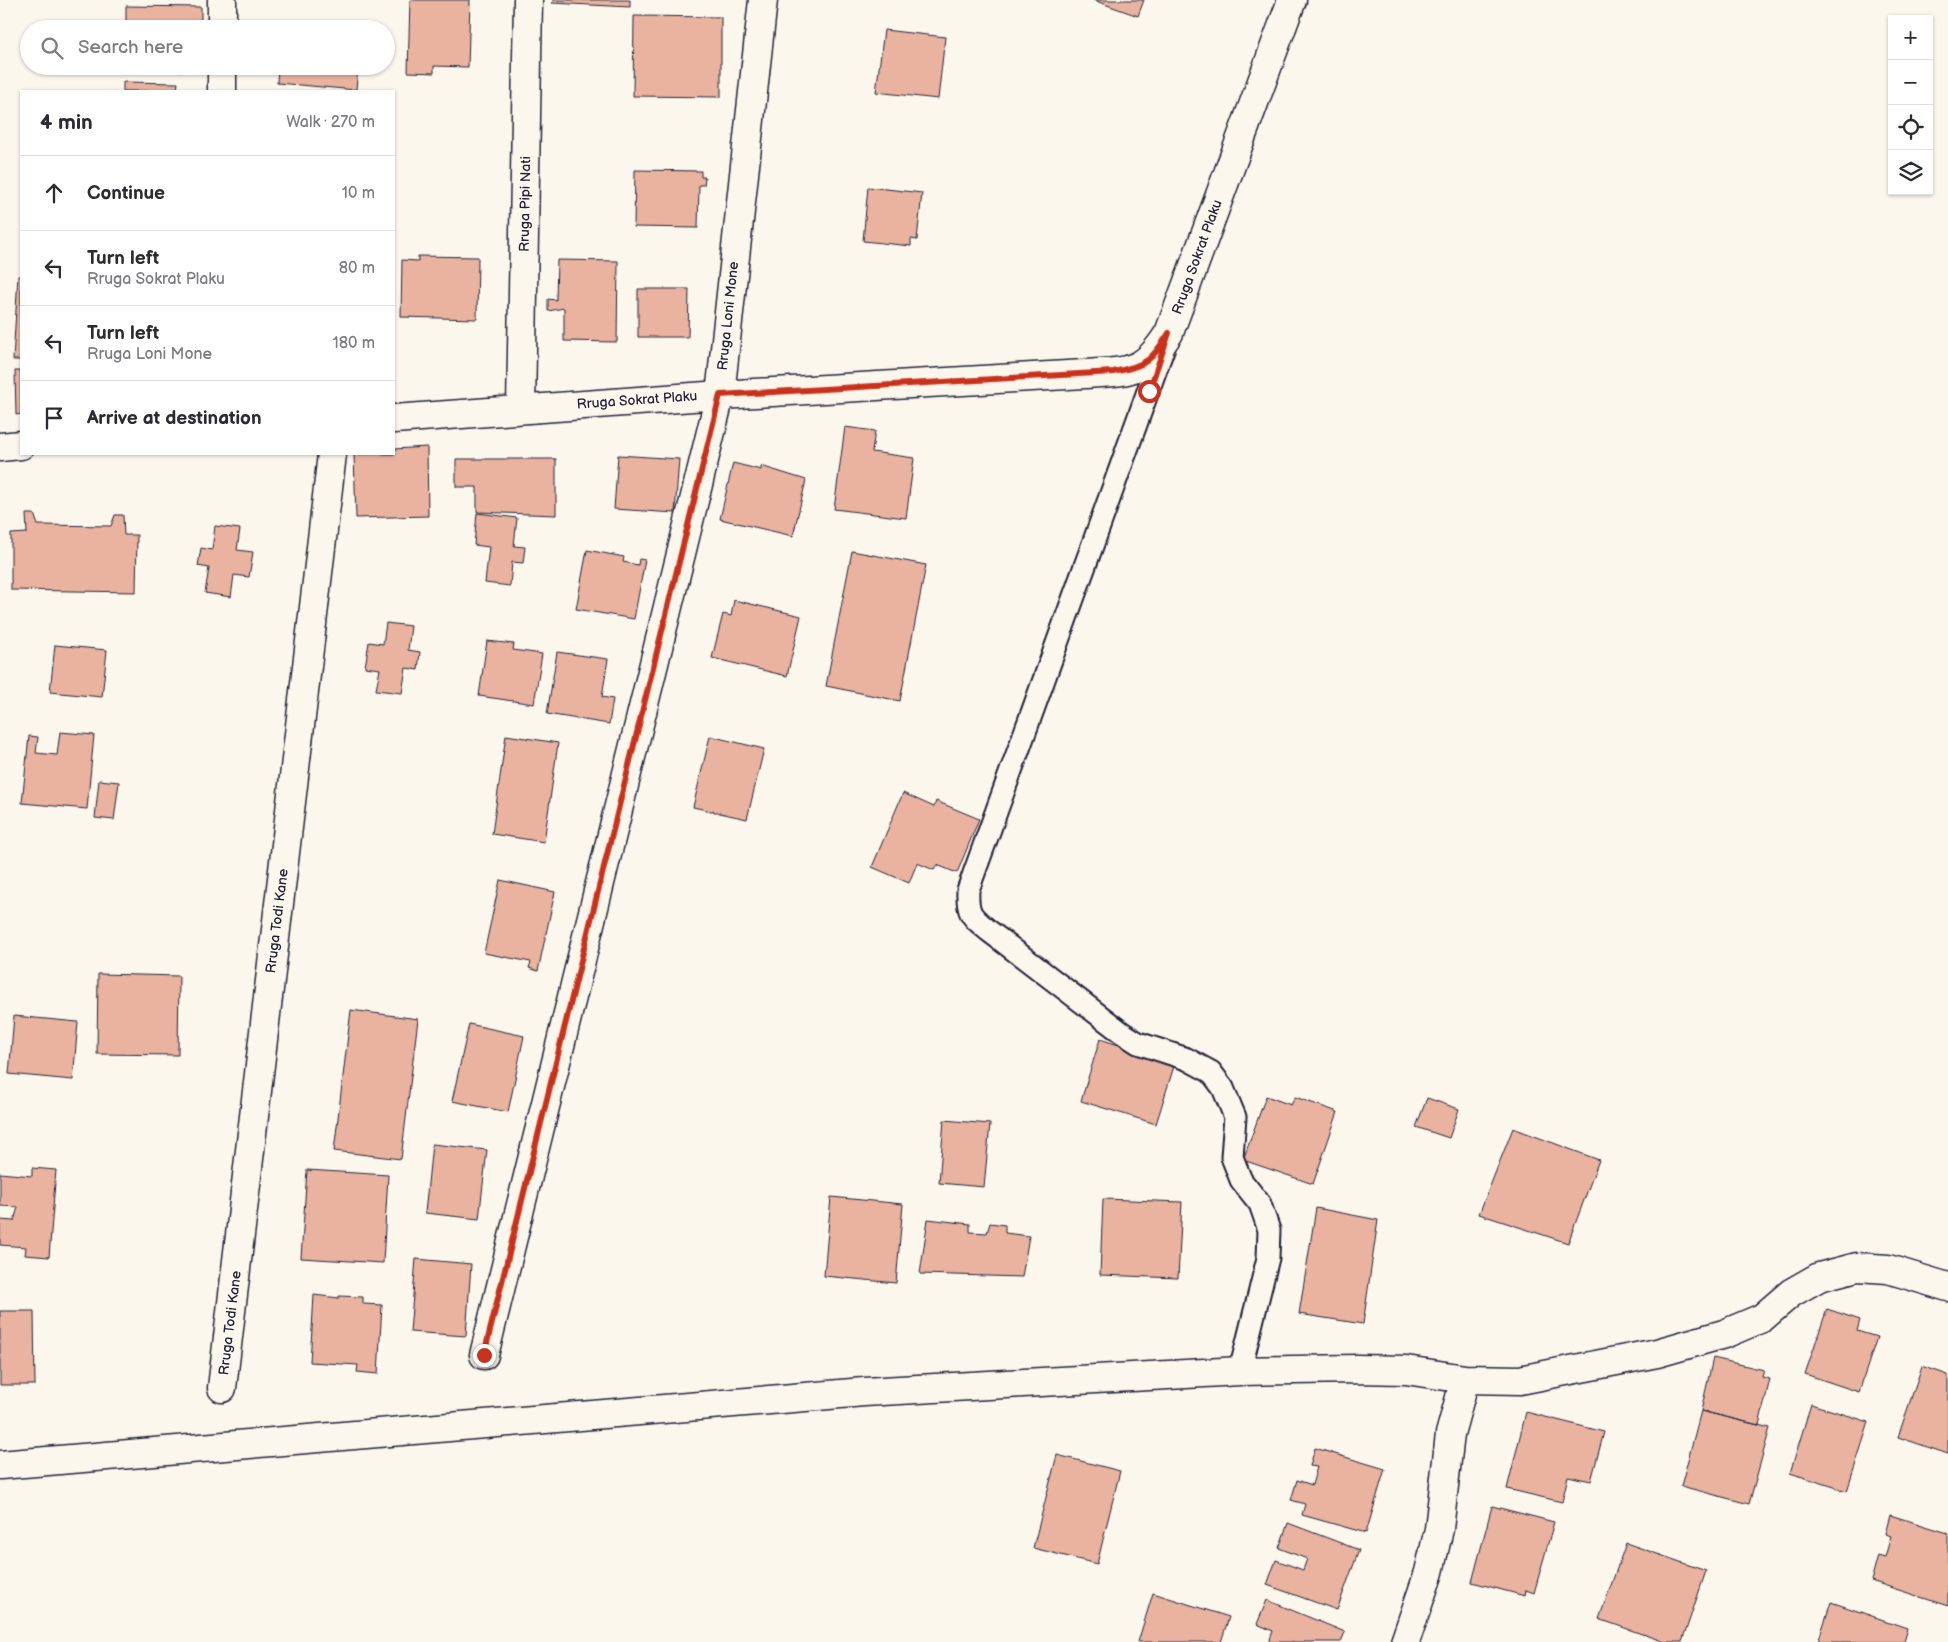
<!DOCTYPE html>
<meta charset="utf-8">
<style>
body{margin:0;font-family:"Balsamiq Sans",sans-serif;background:#f7f7f7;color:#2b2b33}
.controls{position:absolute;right:15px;top:15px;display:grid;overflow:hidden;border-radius:0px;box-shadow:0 1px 4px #0004}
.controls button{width:45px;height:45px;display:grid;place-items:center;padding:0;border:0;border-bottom:1px solid #e1e1e2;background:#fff;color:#2b2b33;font:25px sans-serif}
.stop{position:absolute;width:15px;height:15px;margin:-11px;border:4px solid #c8321e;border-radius:50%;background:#fff}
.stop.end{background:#c8321e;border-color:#fff;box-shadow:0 1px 5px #0008}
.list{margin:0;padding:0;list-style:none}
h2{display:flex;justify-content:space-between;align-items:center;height:65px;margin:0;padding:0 20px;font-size:21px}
h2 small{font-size:16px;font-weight:400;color:#7c7c81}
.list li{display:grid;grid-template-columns:32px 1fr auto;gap:15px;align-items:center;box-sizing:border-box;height:75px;padding:0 20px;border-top:1px solid #e1e1e2}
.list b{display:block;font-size:19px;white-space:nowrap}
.list p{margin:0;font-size:16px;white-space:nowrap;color:#7c7c81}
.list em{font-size:16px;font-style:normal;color:#7c7c81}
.icon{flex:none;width:28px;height:28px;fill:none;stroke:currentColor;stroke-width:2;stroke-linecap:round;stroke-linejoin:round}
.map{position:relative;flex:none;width:1948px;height:1642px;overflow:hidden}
.search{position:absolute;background:#fff;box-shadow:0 1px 4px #0004;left:20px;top:20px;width:375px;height:55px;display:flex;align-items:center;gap:12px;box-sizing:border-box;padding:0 18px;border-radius:28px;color:#7c7c81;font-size:19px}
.panel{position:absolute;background:#fff;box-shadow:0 1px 4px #0004;left:20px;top:90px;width:375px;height:365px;border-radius:0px}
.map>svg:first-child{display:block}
.building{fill:#e9b39f;stroke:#22223b}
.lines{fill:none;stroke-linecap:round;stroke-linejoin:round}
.lane-casing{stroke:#22223b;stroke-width:25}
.street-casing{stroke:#22223b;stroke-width:31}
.lane{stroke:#fbf7ec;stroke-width:21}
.street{stroke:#fbf7ec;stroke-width:28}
.route{stroke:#c8321e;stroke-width:6}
.labels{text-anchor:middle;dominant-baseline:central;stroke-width:4.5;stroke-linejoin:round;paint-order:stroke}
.street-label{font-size:14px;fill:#22223b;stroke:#fbf7ec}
</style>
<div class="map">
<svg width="1948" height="1642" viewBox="0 0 1948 1642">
<rect width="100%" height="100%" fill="#fbf7ec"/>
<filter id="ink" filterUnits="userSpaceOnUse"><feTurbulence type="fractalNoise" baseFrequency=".02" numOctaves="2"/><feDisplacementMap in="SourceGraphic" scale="10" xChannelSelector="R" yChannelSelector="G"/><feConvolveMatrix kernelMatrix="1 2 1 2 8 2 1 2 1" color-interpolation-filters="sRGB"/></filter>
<g filter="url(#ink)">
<path class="building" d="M 410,0 L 470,0 L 468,67 L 434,66 L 434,73 L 408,72 Z
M 553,0 L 630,0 L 630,7 L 552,3 Z
M 1093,0 L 1144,0 L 1138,16 Z
M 126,6 L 201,7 L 201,29 L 126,29 Z
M 634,16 L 721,17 L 721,97 L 633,96 Z
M 884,30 L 945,37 L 938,99 L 876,92 Z
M 126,66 L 201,66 L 201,71 L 126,70 Z
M 278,66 L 358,66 L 356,90 L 277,83 Z
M 123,82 L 178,83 L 177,89 L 183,89 L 183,91 L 123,91 Z
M 635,170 L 701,171 L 701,177 L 705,177 L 704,185 L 699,185 L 698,228 L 634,227 Z
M 868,187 L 922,193 L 917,240 L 911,239 L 911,246 L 863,241 Z
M 418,256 L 478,257 L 477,319 L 401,317 L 402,260 L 418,261 Z
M 557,260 L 618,261 L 617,342 L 564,341 L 564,308 L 548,311 L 548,299 L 556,300 Z
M 18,276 L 21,276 L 21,360 L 13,360 Z
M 638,289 L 689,289 L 688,337 L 638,337 Z
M 15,371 L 21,371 L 21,414 L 16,415 Z
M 845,427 L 875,431 L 872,452 L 914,458 L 906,518 L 834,509 Z
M 427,447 L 428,516 L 356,518 L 354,454 L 394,454 L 394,449 Z
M 618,455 L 679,459 L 675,513 L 614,509 Z
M 456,459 L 556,459 L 556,515 L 477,512 L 477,487 L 456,487 Z
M 733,463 L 761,470 L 761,466 L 806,480 L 793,536 L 720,519 Z
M 477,513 L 517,518 L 514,546 L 525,547 L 523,563 L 512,562 L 510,586 L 485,583 L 489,547 L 474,545 Z
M 26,514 L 34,514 L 38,525 L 111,526 L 115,515 L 123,515 L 124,535 L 137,535 L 136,592 L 11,590 L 11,534 L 27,533 Z
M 215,526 L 240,529 L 237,550 L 253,552 L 249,577 L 234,575 L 231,597 L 205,593 L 209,568 L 198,566 L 201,548 L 212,550 Z
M 587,550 L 624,557 L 623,562 L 638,565 L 639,559 L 645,560 L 634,619 L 576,609 Z
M 852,551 L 926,565 L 900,701 L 826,686 Z
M 734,600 L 801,616 L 787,676 L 712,658 L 723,614 L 731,616 Z
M 386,623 L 411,626 L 408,650 L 420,652 L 418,670 L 406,668 L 402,693 L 376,690 L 380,669 L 365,667 L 369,642 L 383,644 Z
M 487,641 L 514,644 L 513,650 L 542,654 L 534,704 L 479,696 Z
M 55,645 L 107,650 L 102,697 L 50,692 Z
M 557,652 L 608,659 L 602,697 L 613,699 L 609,724 L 547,714 Z
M 60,732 L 94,735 L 87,809 L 22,803 L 29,736 L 38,737 L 36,753 L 57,755 Z
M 506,735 L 558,743 L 544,842 L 492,834 Z
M 710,736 L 764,749 L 747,819 L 693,807 Z
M 99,780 L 119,782 L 114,820 L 95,818 Z
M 903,793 L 934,807 L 936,801 L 979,819 L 957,873 L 937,865 L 934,870 L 917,863 L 909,883 L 872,867 Z
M 500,880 L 555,892 L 538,971 L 529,968 L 531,962 L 484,953 Z
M 98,974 L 179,976 L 178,1055 L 97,1054 Z
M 351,1010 L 418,1019 L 401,1159 L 334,1151 Z
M 14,1016 L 78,1022 L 73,1080 L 9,1074 Z
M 469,1024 L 524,1036 L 508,1112 L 452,1101 Z
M 1100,1039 L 1175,1063 L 1156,1124 L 1081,1101 Z
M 1266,1096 L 1291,1105 L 1295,1097 L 1338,1112 L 1313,1184 L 1243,1160 Z
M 1427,1098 L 1459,1109 L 1449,1138 L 1416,1127 Z
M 944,1120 L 990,1124 L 984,1187 L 939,1183 Z
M 1513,1128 L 1599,1160 L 1568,1243 L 1479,1214 Z
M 432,1144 L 487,1150 L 479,1219 L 425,1213 Z
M 32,1168 L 56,1170 L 49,1257 L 25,1255 L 26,1247 L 0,1245 L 0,1220 L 14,1221 L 18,1207 L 0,1206 L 0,1173 L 32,1176 Z
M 307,1170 L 388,1175 L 383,1263 L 301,1258 Z
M 831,1197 L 903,1204 L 896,1283 L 824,1276 Z
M 1103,1199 L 1182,1202 L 1178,1278 L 1100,1275 Z
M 1316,1208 L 1378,1220 L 1363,1324 L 1299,1314 Z
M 928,1219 L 970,1224 L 970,1232 L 987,1233 L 990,1223 L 1005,1225 L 1005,1233 L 1029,1236 L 1022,1277 L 920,1274 Z
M 416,1259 L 471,1264 L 466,1336 L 410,1332 Z
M 314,1295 L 339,1298 L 339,1296 L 363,1297 L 363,1304 L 382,1305 L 378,1374 L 357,1372 L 358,1365 L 310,1362 Z
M 1827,1309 L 1860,1320 L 1857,1331 L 1877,1337 L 1859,1392 L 1805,1374 Z
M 0,1311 L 34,1311 L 35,1385 L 0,1385 Z
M 1713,1358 L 1764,1370 L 1762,1377 L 1770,1379 L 1759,1425 L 1701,1411 Z
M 1922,1366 L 1948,1375 L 1948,1454 L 1898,1437 Z
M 1811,1404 L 1869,1422 L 1847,1491 L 1790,1473 Z
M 1701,1411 L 1770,1428 L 1749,1504 L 1681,1486 Z
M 1526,1412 L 1604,1432 L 1591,1481 L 1568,1476 L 1562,1502 L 1507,1489 Z
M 1315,1448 L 1385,1469 L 1366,1533 L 1302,1515 L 1305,1504 L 1291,1500 L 1297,1480 L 1312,1485 L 1317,1467 L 1310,1466 Z
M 1057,1455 L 1120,1471 L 1097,1564 L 1033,1548 Z
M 1492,1506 L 1554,1522 L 1534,1593 L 1526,1590 L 1525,1596 L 1472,1582 Z
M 1890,1515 L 1948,1533 L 1948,1606 L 1871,1581 L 1878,1555 L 1885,1557 L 1891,1536 L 1885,1534 Z
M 1288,1523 L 1359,1550 L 1337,1610 L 1267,1585 L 1276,1560 L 1303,1570 L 1307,1559 L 1279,1548 Z
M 1626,1543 L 1706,1571 L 1682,1642 L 1665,1642 L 1599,1619 Z
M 1153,1593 L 1229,1617 L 1221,1642 L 1138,1642 Z
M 1267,1600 L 1345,1632 L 1341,1642 L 1269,1642 L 1273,1631 L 1257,1624 Z
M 1831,1602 L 1907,1628 L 1903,1642 L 1818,1642 Z"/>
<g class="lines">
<g class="lane-casing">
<path id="lane" d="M 1165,344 L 968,890 C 967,914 971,916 989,931 L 1121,1032 L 1138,1043 L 1187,1059 L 1211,1072 L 1223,1088 L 1235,1117 L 1232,1157 L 1241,1180 L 1260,1204 L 1269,1230 L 1268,1258 L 1240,1371"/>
</g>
<g class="street-casing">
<path id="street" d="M 222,29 L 222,0
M 222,91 L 222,66
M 521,409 L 528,0
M 394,419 L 720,395 L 1085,374 C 1130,371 1143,374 1169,333 L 1292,0
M 0,447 L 21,445
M 484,1355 L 720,395 L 763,0
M 222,1388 L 332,454
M 0,1465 L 864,1392 L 1240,1371 L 1357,1369 L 1406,1370 L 1465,1379 L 1520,1380 L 1657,1353 L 1724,1334 L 1762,1318 L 1791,1293 L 1819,1277 L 1857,1267 L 1888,1269 L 1948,1287
M 1405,1642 L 1429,1572 L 1439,1529 L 1450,1434 L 1465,1379"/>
</g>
<use href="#lane" class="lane"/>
<use href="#street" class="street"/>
</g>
</g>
<g class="lines" filter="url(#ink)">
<path class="route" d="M 484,1355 L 720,395 L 1113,372 C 1146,366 1151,361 1169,333 L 1149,391"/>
</g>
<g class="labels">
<g class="street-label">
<text transform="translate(525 204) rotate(-89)">Rruga Pipi Nati</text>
<text transform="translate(1197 257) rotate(-70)">Rruga Sokrat Plaku</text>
<text transform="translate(728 316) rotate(-84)">Rruga Loni Mone</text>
<text transform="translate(637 400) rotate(-4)">Rruga Sokrat Plaku</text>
<text transform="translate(277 921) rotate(-83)">Rruga Todi Kane</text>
<text transform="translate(230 1323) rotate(-83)">Rruga Todi Kane</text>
</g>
</g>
</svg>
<div class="controls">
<button>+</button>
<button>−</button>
<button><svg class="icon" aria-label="locate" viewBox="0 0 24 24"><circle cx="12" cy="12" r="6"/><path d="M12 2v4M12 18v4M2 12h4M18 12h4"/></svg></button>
<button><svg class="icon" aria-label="layers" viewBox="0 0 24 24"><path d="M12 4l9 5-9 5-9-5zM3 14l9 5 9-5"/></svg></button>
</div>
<div class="stop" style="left:1149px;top:391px"></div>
<div class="stop end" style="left:484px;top:1355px"></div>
<div class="search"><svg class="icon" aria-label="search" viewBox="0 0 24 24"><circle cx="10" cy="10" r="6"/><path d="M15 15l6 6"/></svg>Search here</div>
<section class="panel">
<h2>4 min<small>Walk · 270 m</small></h2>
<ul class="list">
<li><svg class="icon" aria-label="ahead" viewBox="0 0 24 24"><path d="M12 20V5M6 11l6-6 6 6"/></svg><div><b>Continue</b></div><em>10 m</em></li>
<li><svg class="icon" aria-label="left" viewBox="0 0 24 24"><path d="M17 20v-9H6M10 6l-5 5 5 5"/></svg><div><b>Turn left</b><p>Rruga Sokrat Plaku</p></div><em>80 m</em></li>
<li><svg class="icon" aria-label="left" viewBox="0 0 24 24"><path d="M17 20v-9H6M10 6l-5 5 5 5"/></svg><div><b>Turn left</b><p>Rruga Loni Mone</p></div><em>180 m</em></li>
<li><svg class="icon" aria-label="arrive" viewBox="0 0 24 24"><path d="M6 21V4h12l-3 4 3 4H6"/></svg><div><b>Arrive at destination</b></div></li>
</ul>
</section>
</div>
